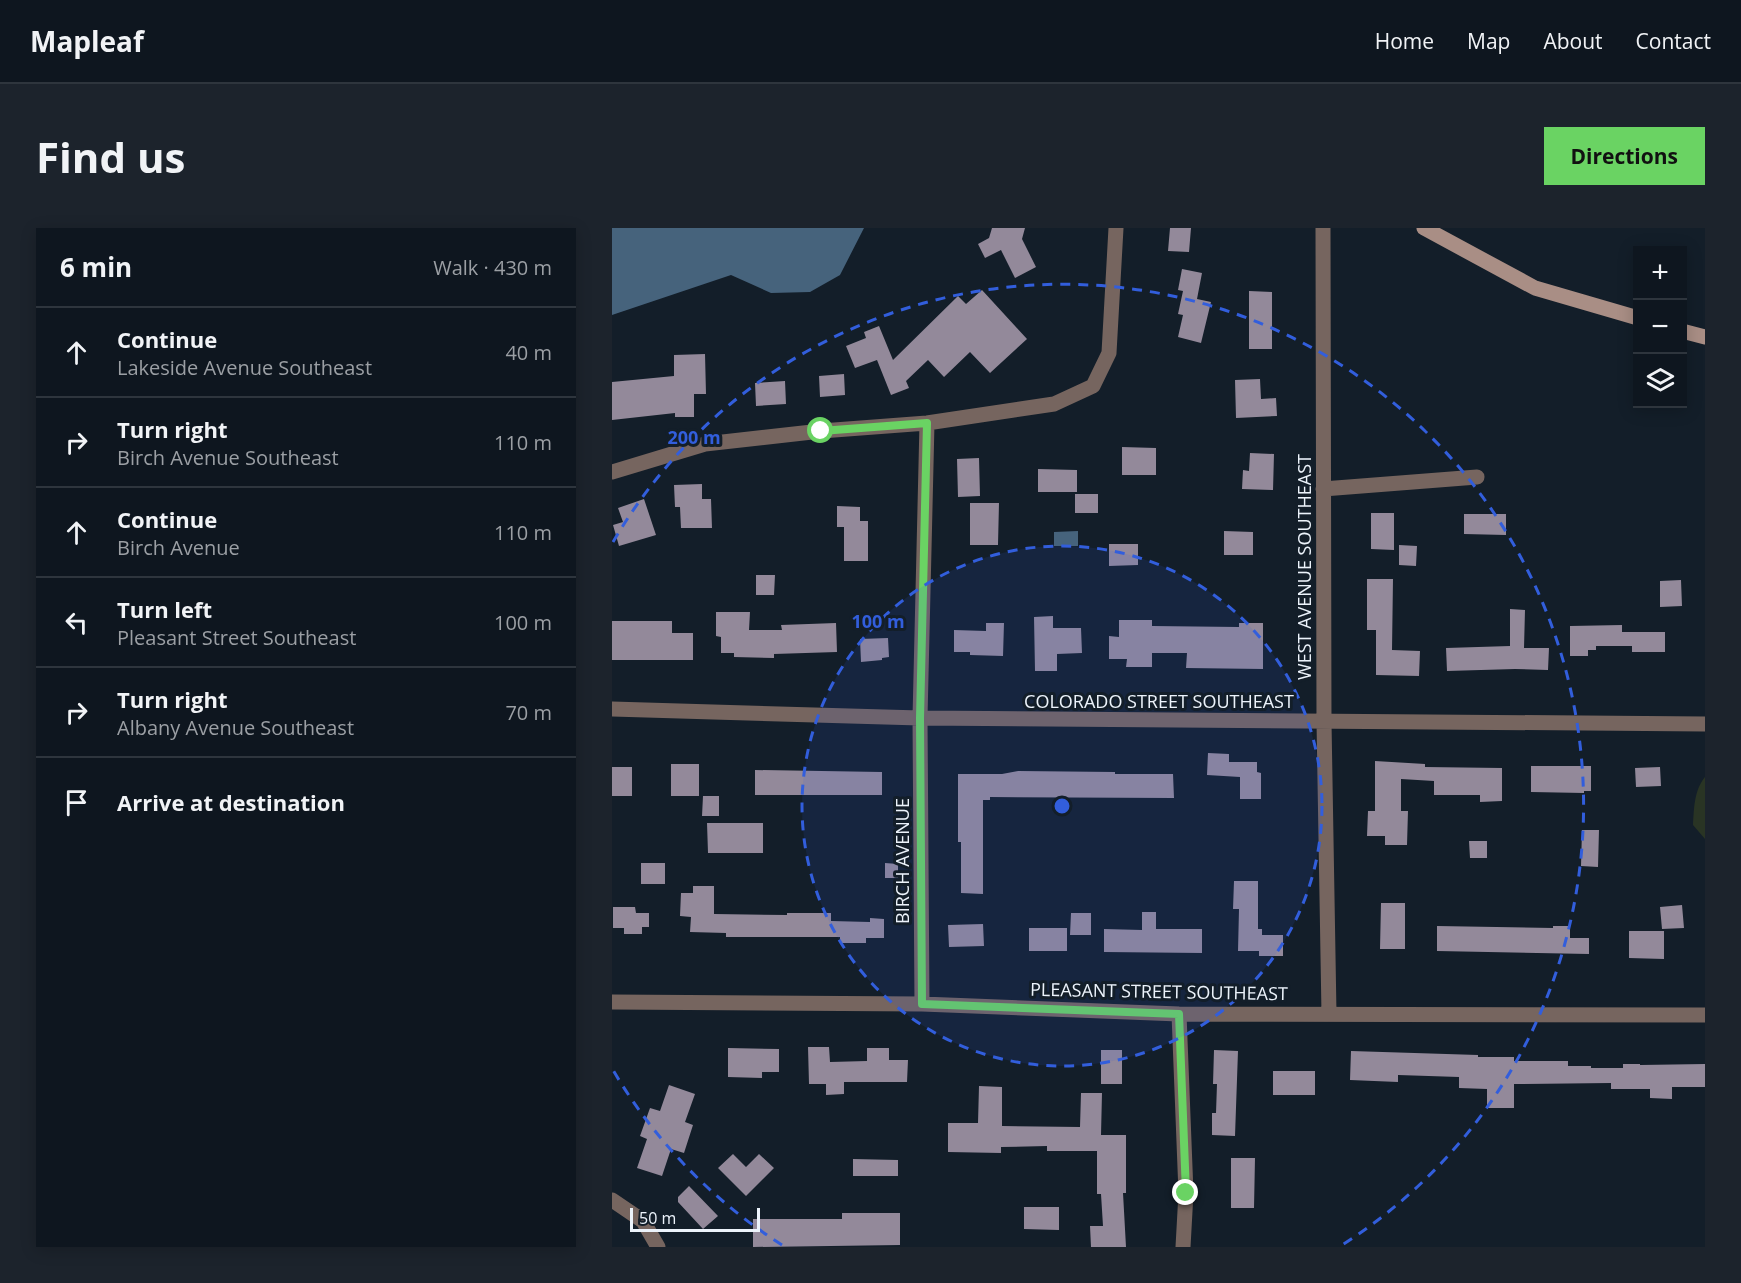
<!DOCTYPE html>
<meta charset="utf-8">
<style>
body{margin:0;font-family:"Open Sans",sans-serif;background:#1c232c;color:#f1f3f6}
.controls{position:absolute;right:18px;top:18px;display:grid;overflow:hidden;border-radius:0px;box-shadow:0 3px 15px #0003}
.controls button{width:54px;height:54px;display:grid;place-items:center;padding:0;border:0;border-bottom:2px solid #2e353d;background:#0e161f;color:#f1f3f6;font:30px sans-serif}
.scale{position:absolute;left:18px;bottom:15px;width:130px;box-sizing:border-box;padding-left:6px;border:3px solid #ecf3fb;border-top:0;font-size:16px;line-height:21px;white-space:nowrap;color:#ecf3fb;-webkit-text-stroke:4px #131e29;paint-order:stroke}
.stop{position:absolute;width:18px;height:18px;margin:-14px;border:4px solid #6ad363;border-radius:50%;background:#fff}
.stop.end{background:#6ad363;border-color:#fff;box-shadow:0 2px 6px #0008}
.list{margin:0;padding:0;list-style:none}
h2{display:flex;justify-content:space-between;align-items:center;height:78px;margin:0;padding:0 24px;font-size:26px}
h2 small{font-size:20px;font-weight:400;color:#9b9fa4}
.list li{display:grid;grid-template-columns:39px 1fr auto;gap:18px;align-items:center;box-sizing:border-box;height:90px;padding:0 24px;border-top:2px solid #2e353d}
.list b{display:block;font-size:22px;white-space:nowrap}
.list p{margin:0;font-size:20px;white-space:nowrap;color:#9b9fa4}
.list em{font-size:20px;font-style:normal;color:#9b9fa4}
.icon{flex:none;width:33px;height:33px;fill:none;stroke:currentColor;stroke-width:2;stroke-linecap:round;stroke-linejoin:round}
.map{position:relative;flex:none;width:1093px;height:1019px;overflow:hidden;border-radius:0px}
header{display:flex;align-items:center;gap:36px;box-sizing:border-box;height:84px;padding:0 30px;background:#0e161f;border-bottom:2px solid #2e353d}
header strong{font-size:28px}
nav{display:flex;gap:33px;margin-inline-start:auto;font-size:21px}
.intro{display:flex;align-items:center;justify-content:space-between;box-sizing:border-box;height:144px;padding:0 36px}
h1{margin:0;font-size:42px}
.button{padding:15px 27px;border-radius:0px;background:#6ad363;color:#111;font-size:21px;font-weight:700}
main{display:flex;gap:36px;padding:0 36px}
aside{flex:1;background:#0e161f;border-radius:0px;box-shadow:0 3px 15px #0003}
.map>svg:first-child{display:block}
.green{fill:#293424}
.water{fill:#46637c}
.building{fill:#93899a}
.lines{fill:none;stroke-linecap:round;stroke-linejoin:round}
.minor{stroke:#76655f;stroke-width:15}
.secondary{stroke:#a98e85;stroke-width:15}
.route{stroke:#6ad363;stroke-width:8}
.ring{fill:none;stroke:#325edc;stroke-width:3;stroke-dasharray:10 8}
.labels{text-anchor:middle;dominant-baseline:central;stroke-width:6;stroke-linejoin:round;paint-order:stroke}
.street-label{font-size:18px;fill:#ecf3fb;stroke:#131e29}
.centre{fill:#325edc;stroke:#131e29;stroke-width:3}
.ring-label{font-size:18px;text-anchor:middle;font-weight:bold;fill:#325edc;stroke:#131e29;stroke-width:6;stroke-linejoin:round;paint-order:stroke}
</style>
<header>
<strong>Mapleaf</strong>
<nav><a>Home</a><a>Map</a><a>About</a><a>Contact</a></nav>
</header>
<div class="intro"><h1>Find us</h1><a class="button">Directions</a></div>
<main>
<aside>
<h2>6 min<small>Walk · 430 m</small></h2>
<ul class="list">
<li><svg class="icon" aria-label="ahead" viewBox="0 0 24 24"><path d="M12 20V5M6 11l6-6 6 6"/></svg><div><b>Continue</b><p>Lakeside Avenue Southeast</p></div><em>40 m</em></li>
<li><svg class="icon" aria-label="right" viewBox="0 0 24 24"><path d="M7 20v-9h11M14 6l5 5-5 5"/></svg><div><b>Turn right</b><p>Birch Avenue Southeast</p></div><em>110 m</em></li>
<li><svg class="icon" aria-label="ahead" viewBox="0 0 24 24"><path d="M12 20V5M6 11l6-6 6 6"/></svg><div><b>Continue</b><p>Birch Avenue</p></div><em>110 m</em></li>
<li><svg class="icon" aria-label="left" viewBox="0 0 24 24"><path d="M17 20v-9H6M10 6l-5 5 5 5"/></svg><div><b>Turn left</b><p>Pleasant Street Southeast</p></div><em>100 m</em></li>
<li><svg class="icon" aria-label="right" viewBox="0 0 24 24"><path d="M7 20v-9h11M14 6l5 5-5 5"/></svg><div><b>Turn right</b><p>Albany Avenue Southeast</p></div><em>70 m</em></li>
<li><svg class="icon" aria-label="arrive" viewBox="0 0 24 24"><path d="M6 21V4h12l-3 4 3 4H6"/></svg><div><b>Arrive at destination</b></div></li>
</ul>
</aside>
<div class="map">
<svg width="1093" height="1019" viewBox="0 0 1093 1019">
<rect width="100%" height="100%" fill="#131e29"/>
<path class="green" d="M 1093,549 L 1093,611 L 1081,597 C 1082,581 1082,562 1093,549 Z"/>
<path class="water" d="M 0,0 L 252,0 L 228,47 L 198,64 L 159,65 L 119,47 L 0,87 Z
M 466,303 L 466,318 L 442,318 L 442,304 Z"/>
<path class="building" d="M 380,0 L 413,0 L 410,11 L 424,39 L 403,50 L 389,22 L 373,30 L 366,16 L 377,10 Z
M 558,0 L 579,0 L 577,24 L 556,23 Z
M 570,41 L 590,45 L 585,71 L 599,74 L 589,115 L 566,109 L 571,87 L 566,86 L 571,63 L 566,62 Z
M 370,62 L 415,111 L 378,145 L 358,124 L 332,149 L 316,132 L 294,153 L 297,160 L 279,167 L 265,132 L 243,140 L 234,118 L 254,110 L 252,104 L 267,98 L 281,132 L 346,68 L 354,76 Z
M 637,63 L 660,64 L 660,121 L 637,121 Z
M 93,126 L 94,166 L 82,166 L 82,189 L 63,189 L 63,185 L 0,192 L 0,154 L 62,148 L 62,127 Z
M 232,146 L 233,167 L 208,169 L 207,148 Z
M 648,151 L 649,171 L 664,170 L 665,188 L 624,190 L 623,152 Z
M 173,153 L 174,176 L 144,178 L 143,155 Z
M 510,219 L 544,220 L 544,247 L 510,247 Z
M 638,225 L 662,226 L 661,262 L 630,261 L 631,242 L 637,243 Z
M 367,230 L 368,268 L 346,269 L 345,231 Z
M 426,241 L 465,242 L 465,264 L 426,264 Z
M 90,256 L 90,271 L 99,271 L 100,300 L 69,300 L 68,279 L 63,279 L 62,257 Z
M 463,266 L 486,266 L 486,285 L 463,285 Z
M 32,271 L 44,307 L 7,318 L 1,297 L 11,294 L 6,280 Z
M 358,275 L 387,275 L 386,317 L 358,317 Z
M 225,278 L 248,279 L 248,293 L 256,293 L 256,333 L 232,333 L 232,299 L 225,299 Z
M 759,285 L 782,285 L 782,322 L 759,321 Z
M 852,286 L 894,286 L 894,307 L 852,306 Z
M 612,303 L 641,304 L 641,327 L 612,327 Z
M 497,316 L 526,316 L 526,337 L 497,338 Z
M 787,317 L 805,318 L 804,338 L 787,337 Z
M 144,347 L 163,347 L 162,367 L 144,367 Z
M 755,351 L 781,351 L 780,422 L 808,423 L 807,448 L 764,447 L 764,402 L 755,402 Z
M 1069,352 L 1070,378 L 1048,379 L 1048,353 Z
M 898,381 L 913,382 L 912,420 L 937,420 L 936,442 L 903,441 L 835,443 L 834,420 L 898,418 Z
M 104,384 L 138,384 L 137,402 L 170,402 L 169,397 L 224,395 L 225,424 L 162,426 L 162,430 L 122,429 L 122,425 L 109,425 L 109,409 L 104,408 Z
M 441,388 L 441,400 L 469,400 L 470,425 L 445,426 L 445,443 L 423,443 L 422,389 Z
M 507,392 L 540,392 L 540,398 L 627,399 L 627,395 L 651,395 L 651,441 L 574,440 L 575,425 L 540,425 L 540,439 L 514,439 L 515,431 L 497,431 L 497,408 L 507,409 Z
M 0,393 L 60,393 L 60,405 L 81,405 L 81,432 L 0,432 Z
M 374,395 L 392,395 L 391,428 L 358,427 L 358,424 L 342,424 L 342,402 L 374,403 Z
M 1010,397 L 1010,404 L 1053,404 L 1053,424 L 1020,424 L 1020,418 L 984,418 L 984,422 L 976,422 L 976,428 L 958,428 L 958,398 Z
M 276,410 L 277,429 L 270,430 L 270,432 L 249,434 L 248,411 Z
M 596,525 L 617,526 L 617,534 L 645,534 L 645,544 L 649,545 L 649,571 L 628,571 L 628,549 L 595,547 Z
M 763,533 L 813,536 L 813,539 L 890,540 L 890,573 L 868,574 L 868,567 L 822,567 L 822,553 L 789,551 L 789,583 L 796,583 L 795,617 L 773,617 L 773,608 L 755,608 L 756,583 L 763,583 Z
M 59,536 L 87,536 L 87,568 L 59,568 Z
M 919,538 L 979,538 L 979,563 L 972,563 L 972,565 L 919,564 Z
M 0,539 L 20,539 L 20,568 L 0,568 Z
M 1048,539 L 1049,558 L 1024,559 L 1023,540 Z
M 143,542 L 270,544 L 270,567 L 143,567 Z
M 406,543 L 503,544 L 503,546 L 561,546 L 562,570 L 378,569 L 378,572 L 371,572 L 371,666 L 349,665 L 349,614 L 346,614 L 346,546 L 390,546 Z
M 91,568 L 107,568 L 107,588 L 90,588 Z
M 95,595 L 151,595 L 151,625 L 96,625 Z
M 970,602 L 987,602 L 986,639 L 969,638 Z
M 857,613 L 875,613 L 875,630 L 858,630 Z
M 29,635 L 53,635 L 53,656 L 29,656 Z
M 273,635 L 286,636 L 286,650 L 273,650 Z
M 622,653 L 646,653 L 646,701 L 650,701 L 650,707 L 671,707 L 671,728 L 647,728 L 647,723 L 626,723 L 627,681 L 621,681 Z
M 81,658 L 102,658 L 102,686 L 175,687 L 175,685 L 219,685 L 219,693 L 258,694 L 258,690 L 272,691 L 272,710 L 254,710 L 254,715 L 228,715 L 228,709 L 114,709 L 114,705 L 78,704 L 79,689 L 68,688 L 69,665 L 81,665 Z
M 769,675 L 793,675 L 793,721 L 768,721 Z
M 1070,677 L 1072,700 L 1050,701 L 1048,679 Z
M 1,679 L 23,679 L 24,685 L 37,685 L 37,699 L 30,699 L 30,706 L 12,706 L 12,700 L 1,700 Z
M 530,684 L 544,684 L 544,701 L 590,701 L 590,725 L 492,724 L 492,701 L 530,702 Z
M 459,685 L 479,685 L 479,707 L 458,707 Z
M 371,696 L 372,718 L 337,719 L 336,697 Z
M 825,698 L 941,700 L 941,698 L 958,698 L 958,710 L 977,710 L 977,726 L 825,723 Z
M 417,700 L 455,700 L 455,723 L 417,723 Z
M 1017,703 L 1052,703 L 1052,731 L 1017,730 Z
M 196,819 L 217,819 L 218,834 L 255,833 L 255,820 L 277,820 L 277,832 L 296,832 L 295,854 L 232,854 L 232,866 L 214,867 L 214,856 L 197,856 Z
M 116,820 L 167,821 L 167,844 L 150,844 L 150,850 L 116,849 Z
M 489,822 L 510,822 L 510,856 L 489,856 Z
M 602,822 L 626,823 L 623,908 L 600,907 L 600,885 L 604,885 L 605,856 L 601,856 Z
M 739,823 L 866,827 L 866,829 L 902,829 L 902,833 L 956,833 L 956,838 L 979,838 L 979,840 L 1011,840 L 1011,836 L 1028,836 L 1028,837 L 1093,836 L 1093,859 L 1060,859 L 1060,871 L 1038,870 L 1038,861 L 999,861 L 999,855 L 902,856 L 902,880 L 875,880 L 875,861 L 847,860 L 847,849 L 786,847 L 786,854 L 738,852 Z
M 661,843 L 703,843 L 703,867 L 661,867 Z
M 57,857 L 83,866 L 73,894 L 81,897 L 72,925 L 59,921 L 50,948 L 25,940 L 35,911 L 28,908 L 38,880 L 48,883 Z
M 367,858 L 390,859 L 390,898 L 468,899 L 469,865 L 490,865 L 489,907 L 514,907 L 514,965 L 511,965 L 514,1019 L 479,1019 L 478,998 L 491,998 L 489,966 L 485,966 L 485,923 L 435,923 L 435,918 L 389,919 L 389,925 L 336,924 L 336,895 L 366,895 Z
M 121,926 L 134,939 L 147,926 L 162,940 L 134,968 L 106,940 Z
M 619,930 L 643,930 L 642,980 L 619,980 Z
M 241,931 L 286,932 L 286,948 L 241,948 Z
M 77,958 L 106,988 L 91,1001 L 66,974 L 66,969 Z
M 412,979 L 447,979 L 447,1002 L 412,1001 Z
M 230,985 L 288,985 L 288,1017 L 141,1019 L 141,991 L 230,991 Z"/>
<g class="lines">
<path class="minor" d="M 711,0 L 712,494 L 717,786
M 0,244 L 93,216 L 209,203 L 315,195 L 442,176 L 481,158 L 497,125 L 504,0
M 711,261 L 865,249
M 0,481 L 308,490 L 1093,496
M 0,774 L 310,776 L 567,786 L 1093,787
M 310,776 L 308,490 L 315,195
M 567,786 L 574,965 L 571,1019
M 0,972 L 31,993 L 46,1019"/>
<path class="secondary" d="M 812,0 L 923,60 L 1026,90
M 1070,103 L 1093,109"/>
</g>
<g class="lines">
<path class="route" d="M 209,203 L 315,195 L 308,490 L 310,776 L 567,786 L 574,965"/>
</g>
<circle cx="450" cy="578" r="260" fill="#325edc" fill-opacity=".12"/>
<g class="ring">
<circle cx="450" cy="578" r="260"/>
<path d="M170 1017A521 521 0 0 1 1 842M1 314A521 521 0 1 1 730 1017"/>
</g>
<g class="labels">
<g class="street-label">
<text transform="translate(692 339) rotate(-90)">WEST AVENUE SOUTHEAST</text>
<text x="547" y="473">COLORADO STREET SOUTHEAST</text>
<text transform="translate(290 633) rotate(-90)">BIRCH AVENUE</text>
<text transform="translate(547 763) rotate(1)">PLEASANT STREET SOUTHEAST</text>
</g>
</g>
<circle cx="450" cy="578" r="9" class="centre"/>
<g class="ring-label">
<text x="82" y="216">200 m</text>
<text x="266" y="400">100 m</text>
</g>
</svg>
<div class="controls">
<button>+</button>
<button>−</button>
<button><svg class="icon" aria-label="layers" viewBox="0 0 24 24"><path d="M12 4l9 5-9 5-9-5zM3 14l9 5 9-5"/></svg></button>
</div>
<div class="scale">50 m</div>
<div class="stop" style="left:209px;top:203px"></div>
<div class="stop end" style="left:574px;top:965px"></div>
</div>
</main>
